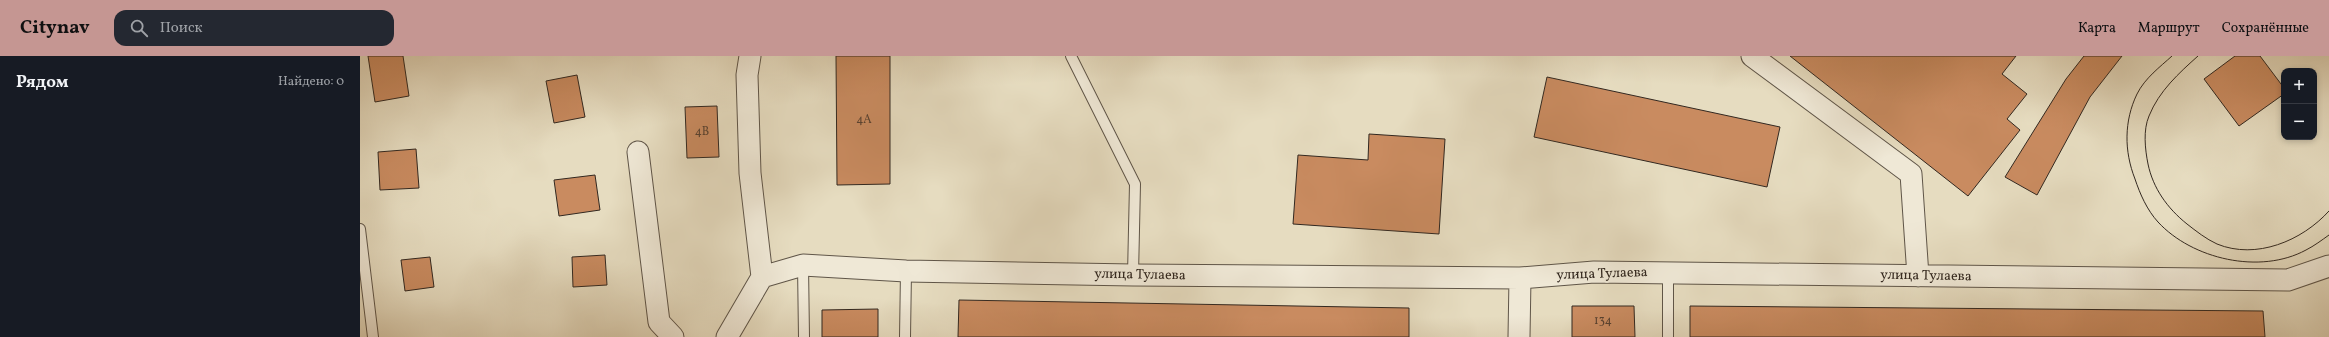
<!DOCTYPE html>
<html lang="ru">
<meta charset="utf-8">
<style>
body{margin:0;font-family:Vollkorn,serif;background:#242831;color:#f1f3f6}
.controls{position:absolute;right:12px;top:12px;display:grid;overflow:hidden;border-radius:8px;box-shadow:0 2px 6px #0003}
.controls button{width:36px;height:36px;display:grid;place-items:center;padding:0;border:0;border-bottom:1px solid #363941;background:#171b24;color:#f1f3f6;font:20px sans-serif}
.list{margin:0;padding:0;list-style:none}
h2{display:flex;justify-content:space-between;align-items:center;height:52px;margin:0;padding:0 16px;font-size:17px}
h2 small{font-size:13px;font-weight:400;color:#9ea1a6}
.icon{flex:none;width:22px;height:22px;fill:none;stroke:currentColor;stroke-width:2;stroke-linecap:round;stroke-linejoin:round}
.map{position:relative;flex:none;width:1969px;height:281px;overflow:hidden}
header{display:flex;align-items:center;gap:24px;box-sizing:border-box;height:56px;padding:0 20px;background:#c59692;color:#111}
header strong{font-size:19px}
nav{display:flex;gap:22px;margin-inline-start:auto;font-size:14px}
.search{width:280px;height:36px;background:#242831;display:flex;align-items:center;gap:10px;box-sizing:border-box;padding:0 14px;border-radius:12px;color:#9ea1a6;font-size:15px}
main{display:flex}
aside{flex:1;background:#171b24}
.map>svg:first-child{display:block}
.building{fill:#c98b60;stroke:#322820}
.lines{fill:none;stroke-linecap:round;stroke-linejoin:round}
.service-casing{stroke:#5f5548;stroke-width:12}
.minor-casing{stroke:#5f5548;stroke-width:23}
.service{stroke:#efe8d6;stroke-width:10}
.minor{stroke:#efe8d6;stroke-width:21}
.tram{stroke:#322820;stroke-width:1}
.labels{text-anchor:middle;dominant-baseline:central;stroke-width:3.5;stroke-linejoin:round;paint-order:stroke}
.number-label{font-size:12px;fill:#584130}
.street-label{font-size:14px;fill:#322820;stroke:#efe8d6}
</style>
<header>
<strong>Citynav</strong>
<div class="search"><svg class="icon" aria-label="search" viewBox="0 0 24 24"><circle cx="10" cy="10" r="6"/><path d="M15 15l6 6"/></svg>Поиск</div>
<nav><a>Карта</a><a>Маршрут</a><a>Сохранённые</a></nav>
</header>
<main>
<aside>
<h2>Рядом<small>Найдено: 0</small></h2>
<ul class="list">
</ul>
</aside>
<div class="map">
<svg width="1969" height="281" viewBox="0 0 1969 281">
<rect width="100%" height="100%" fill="#e6dcc0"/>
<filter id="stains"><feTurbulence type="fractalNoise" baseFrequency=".005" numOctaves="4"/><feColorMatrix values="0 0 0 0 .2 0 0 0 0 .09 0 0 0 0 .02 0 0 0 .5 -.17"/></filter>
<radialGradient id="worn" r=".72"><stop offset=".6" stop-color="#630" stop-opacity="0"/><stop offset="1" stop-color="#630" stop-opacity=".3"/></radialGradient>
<path class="building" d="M 8,0 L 43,0 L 49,40 L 15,46 Z
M 476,0 L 530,0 L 530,128 L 477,129 Z
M 1430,0 L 1656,0 L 1642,18 L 1667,38 L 1647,63 L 1660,74 L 1608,140 Z
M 1724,0 L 1762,0 L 1730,41 L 1677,139 L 1645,121 L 1706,23 Z
M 1875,0 L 1900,0 L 1924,32 L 1924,38 L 1879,70 L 1844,23 Z
M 217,19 L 225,61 L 194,67 L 186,25 Z
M 1187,21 L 1420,71 L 1407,131 L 1174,81 Z
M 357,50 L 359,101 L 327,102 L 325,51 Z
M 1009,78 L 1085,83 L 1079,178 L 933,168 L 938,99 L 1008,104 Z
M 56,93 L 59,132 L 20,134 L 18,96 Z
M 235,119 L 240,154 L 199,160 L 194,124 Z
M 245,199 L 247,229 L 213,231 L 212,201 Z
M 70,201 L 74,231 L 45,235 L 41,204 Z
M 599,244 L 1049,252 L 1049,281 L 598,281 Z
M 1212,250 L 1274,250 L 1275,281 L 1212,281 Z
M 1330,250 L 1903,255 L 1905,281 L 1330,281 Z
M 518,253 L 518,281 L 462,281 L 462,254 Z"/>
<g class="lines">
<g class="service-casing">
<path id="service" d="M 711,0 L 775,128 L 773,219
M 0,173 L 13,281
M 443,209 L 444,281
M 1308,217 L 1308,281
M 545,281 L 546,215"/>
</g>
<g class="minor-casing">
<path id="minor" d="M 1392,0 L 1551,118 L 1558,220
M 278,96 L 299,266 L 313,281
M 402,221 L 443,209 L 546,215 L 773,219 L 1160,222 L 1234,216 L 1928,224 L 1969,210
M 367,281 L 402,221 L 390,117 L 387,19 L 390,0
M 1159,281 L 1160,222"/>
</g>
<use href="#service" class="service"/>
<use href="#minor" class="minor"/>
<path class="tram" d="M 1812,0 C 1800,11 1785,22 1777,38 C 1764,65 1764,95 1775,123 C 1780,138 1787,154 1798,166 C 1832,203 1900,219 1946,194 C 1954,190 1962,184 1969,179
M 1838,0 C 1819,17 1799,35 1789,60 C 1783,74 1785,93 1788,108 C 1793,132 1807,152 1827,168 C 1836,175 1846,183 1857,188 C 1896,204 1942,185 1969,155"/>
</g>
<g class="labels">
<g class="number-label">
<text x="504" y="64">4А</text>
<text x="342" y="76">4В</text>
<text x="1243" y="265">134</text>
</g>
<g class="street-label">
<text transform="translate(1242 218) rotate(-2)">улица Тулаева</text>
<text transform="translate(780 219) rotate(1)">улица Тулаева</text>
<text transform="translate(1566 220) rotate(1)">улица Тулаева</text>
</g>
</g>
<rect width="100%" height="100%" filter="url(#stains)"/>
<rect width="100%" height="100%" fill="url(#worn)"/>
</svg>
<div class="controls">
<button>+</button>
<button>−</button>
</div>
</div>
</main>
